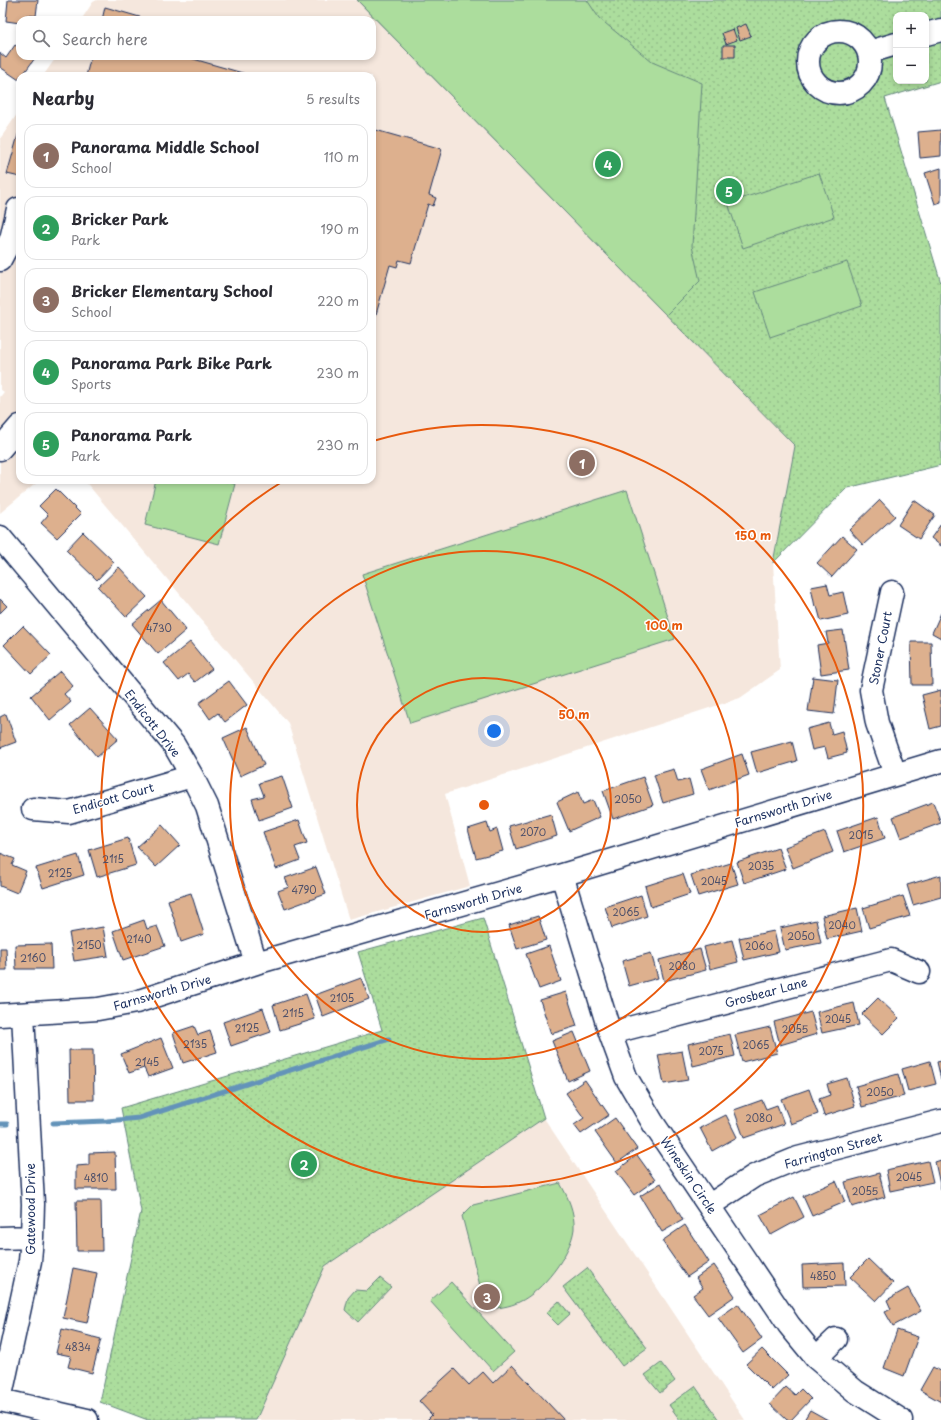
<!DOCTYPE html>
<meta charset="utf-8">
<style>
body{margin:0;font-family:"Playpen Sans",sans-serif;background:#f2f2f3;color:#2b2b33}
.controls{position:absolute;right:12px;top:12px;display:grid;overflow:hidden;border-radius:8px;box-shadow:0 2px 6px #0003}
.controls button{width:36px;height:36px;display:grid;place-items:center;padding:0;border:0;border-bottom:1px solid #e1e1e2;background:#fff;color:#2b2b33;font:20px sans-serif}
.you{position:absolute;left:494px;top:731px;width:14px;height:14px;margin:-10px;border:3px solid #fff;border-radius:50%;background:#1a73e8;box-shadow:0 0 0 6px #1a73e833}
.badge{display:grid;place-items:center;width:26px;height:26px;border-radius:50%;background:#7c3aed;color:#fff;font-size:13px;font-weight:700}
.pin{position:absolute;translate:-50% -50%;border:2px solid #fff;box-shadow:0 1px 4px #0006}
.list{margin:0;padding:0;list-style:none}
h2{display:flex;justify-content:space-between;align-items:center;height:52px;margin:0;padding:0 16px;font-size:17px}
h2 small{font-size:13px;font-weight:400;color:#7c7c81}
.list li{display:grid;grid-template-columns:26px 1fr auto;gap:12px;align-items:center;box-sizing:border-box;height:64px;margin:0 8px 8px;padding:0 8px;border:1px solid #e1e1e2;border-radius:12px}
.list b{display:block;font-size:15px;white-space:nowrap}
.list p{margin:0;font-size:13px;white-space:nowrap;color:#7c7c81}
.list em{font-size:13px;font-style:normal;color:#7c7c81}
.icon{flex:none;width:22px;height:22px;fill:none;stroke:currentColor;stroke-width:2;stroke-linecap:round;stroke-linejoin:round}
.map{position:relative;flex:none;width:941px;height:1420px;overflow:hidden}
.search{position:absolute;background:#fff;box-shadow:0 2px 6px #0003;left:16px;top:16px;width:360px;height:44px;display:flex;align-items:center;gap:10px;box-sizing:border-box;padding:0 14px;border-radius:12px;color:#7c7c81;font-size:15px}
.panel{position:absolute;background:#fff;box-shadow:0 2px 6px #0003;left:16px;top:72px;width:360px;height:412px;border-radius:12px}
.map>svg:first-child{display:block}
.built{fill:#f5e7dd}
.park{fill:url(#park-dots);stroke:#64867e;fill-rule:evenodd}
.pitch{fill:#acdd9d;stroke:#64867e}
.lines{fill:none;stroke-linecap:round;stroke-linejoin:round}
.stream{stroke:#6493b9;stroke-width:5}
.building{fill:#ddb08e;stroke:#1b2f5e}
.minor-casing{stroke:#1b2f5e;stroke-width:25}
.minor{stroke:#fff;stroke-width:22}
.ring{fill:none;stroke:#e8590c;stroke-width:2}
.labels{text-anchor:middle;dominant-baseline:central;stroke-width:3;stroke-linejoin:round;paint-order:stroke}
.number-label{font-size:10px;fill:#4c4f6a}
.street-label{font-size:12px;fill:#1b2f5e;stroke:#fff}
.centre{fill:#e8590c;stroke:#fff;stroke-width:2}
.ring-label{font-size:12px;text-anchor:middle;font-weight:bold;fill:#e8590c;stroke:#fff;stroke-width:3;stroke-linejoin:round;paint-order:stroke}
</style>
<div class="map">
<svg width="941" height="1420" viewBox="0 0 941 1420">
<defs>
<pattern id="park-dots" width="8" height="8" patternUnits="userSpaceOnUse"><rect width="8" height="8" fill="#acdd9d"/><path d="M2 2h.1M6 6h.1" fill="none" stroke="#93be8a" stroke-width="1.8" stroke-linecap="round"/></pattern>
</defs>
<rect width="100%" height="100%" fill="#fff"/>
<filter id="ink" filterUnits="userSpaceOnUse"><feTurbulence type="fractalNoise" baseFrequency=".025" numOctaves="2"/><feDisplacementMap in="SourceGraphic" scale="8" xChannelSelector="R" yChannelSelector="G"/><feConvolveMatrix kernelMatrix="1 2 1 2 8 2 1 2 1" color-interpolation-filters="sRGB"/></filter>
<g filter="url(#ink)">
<path class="built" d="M 97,0 L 357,0 L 796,446 L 773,563 L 780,670 L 740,698 L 445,794 L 470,886 L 349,920 L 288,723 L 84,480 L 372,480 L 372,76 L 43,76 L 57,56 L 372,56 L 372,20 L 81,20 L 93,2 Z
M 20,110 L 20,480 L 40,480 L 0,513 L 0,397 L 4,392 L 0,389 L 0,139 Z
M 544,1118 L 745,1420 L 256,1420 L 325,1266 Z"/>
<path class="park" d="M 357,0 L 941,0 L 941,81 L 885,98 L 941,283 L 941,465 L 847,488 L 773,563 L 795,446 ZM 896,15 L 926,15 L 926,81 L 896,81 Z
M 483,918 L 544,1118 L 325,1266 L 256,1420 L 148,1420 L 100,1402 L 141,1211 L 121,1108 L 382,1030 L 358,952 Z
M 587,1268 L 647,1348 L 622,1366 L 563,1287 Z
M 380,1278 L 391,1287 L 358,1322 L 345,1310 L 348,1298 L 355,1290 L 367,1291 Z
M 559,1301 L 570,1314 L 558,1325 L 546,1313 Z
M 661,1363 L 675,1381 L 660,1393 L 645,1375 Z
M 695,1386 L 719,1420 L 680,1420 L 669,1405 Z"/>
<path class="pitch" d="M 357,0 L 587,0 L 599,18 L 652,62 L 702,83 L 692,246 L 700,281 L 666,315 Z
M 819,173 L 834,217 L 743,248 L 728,203 Z
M 847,262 L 862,306 L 770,337 L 755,292 Z
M 156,480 L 220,480 L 235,484 L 219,544 L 145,525 Z
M 627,490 L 675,639 L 410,723 L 362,574 Z
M 560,1183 C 568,1197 575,1212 574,1229 C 571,1254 542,1292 519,1302 C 509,1307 498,1308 486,1309 L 462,1216 L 473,1205 Z
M 451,1282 L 514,1352 L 493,1371 L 430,1301 Z"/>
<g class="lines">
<path class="stream" d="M 53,1123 L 107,1121 L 139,1118 L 389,1039
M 0,1124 L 7,1124"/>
</g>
<path class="building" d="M 8,0 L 38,0 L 36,16 L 26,15 L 26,20 L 20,20 L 20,23 L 6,21 Z
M 105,7 L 150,20 L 102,20 Z
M 746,24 L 751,36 L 740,40 L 736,28 Z
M 733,29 L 737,40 L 726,44 L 722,33 Z
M 15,45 L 20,48 L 20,56 L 32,56 L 35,58 L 22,76 L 20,76 L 19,80 L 0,67 L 0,53 L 6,58 Z
M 723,45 L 735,45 L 735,57 L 723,57 Z
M 91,56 L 183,56 L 253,76 L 86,76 Z
M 20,128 L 20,177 L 7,174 Z
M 372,129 L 442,149 L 429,195 L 436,198 L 433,206 L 428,204 L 411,263 L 399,260 L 397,267 L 390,265 L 373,325 Z
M 941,130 L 941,156 L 920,158 L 918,132 Z
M 941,168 L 941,202 L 935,204 L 925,173 Z
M 56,489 L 81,514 L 57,538 L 41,523 L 48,515 L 39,506 Z
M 880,500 L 895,516 L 863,545 L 849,530 Z
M 914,500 L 935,515 L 919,539 L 898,525 Z
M 941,524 L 941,546 L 931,538 Z
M 83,532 L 114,562 L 97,580 L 66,550 Z
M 842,536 L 857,549 L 832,577 L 817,563 Z
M 119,567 L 147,597 L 126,617 L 98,587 Z
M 827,584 L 830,595 L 843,592 L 848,615 L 821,621 L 817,606 L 815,607 L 811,587 Z
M 0,599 L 7,606 L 0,613 Z
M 161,600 L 186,630 L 158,654 L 132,624 Z
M 941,613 L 941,638 L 932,633 Z
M 23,626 L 51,655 L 31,674 L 4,645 Z
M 843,630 L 849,670 L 821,674 L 817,645 L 828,643 L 826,632 Z
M 190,642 L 212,669 L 195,682 L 188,674 L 179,681 L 164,663 Z
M 911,642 L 931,642 L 932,685 L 912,685 Z
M 60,671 L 73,686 L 64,694 L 71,702 L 50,720 L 31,696 Z
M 813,677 L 838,680 L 834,714 L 808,711 Z
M 229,681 L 247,705 L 225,722 L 218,713 L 210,719 L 199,703 Z
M 941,690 L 941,726 L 930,729 L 922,695 Z
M 90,708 L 118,739 L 97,757 L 70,725 Z
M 6,714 L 16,742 L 0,748 L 0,717 Z
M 829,723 L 832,734 L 842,731 L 847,753 L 828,758 L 825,747 L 812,750 L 807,729 Z
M 247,727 L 264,765 L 240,776 L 223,738 Z
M 792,741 L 797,761 L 757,773 L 751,752 Z
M 742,754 L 749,775 L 709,790 L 701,769 Z
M 674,769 L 678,782 L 689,779 L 693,794 L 663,803 L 654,775 Z
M 282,776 L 293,808 L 259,820 L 252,799 L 264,796 L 259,783 Z
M 643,777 L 653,805 L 613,819 L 603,791 Z
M 578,792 L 583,804 L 593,800 L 600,817 L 569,831 L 557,802 Z
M 933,802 L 941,823 L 901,838 L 893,817 Z
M 551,814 L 557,836 L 516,849 L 509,826 Z
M 878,817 L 885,838 L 844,852 L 837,831 Z
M 299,820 L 307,843 L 295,847 L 300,860 L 276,869 L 263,832 Z
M 487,823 L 490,832 L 497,829 L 503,851 L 476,858 L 468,829 Z
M 162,825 L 180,845 L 156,867 L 137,847 Z
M 825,832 L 833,852 L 793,868 L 785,847 Z
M 128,838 L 136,865 L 97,877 L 89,850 Z
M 778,848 L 786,869 L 744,883 L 737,862 Z
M 0,853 L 15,859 L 12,865 L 26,871 L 17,893 L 0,886 Z
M 78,855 L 84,875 L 43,888 L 36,868 Z
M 731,863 L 738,884 L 698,896 L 691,875 Z
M 316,867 L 326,894 L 285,909 L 278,891 L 289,887 L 285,878 Z
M 683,874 L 690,894 L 651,907 L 645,886 Z
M 941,875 L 941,897 L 913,905 L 907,885 Z
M 191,893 L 204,934 L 181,942 L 168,900 Z
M 641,895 L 647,916 L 612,928 L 605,907 Z
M 903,896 L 910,916 L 869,928 L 863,908 Z
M 857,908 L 862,931 L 827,939 L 822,916 Z
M 538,916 L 546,940 L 517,949 L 509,925 Z
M 144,920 L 147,929 L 157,926 L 165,946 L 123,960 L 113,931 Z
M 816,920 L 821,943 L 785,950 L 780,928 Z
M 103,927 L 108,956 L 74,961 L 69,933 Z
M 774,931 L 779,952 L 744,960 L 739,938 Z
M 732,940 L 738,962 L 710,969 L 704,947 Z
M 51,944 L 52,969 L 16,969 L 15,945 Z
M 549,946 L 561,981 L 539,989 L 526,954 Z
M 0,948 L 6,948 L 7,970 L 0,970 Z
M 700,949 L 706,970 L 664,981 L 659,960 Z
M 651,953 L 658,978 L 629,986 L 622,961 Z
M 361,978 L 369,999 L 323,1017 L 315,995 Z
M 566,992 L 577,1026 L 551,1034 L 540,1000 Z
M 306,994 L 315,1019 L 280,1030 L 273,1005 Z
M 878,998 L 899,1018 L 883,1034 L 862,1014 Z
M 854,1003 L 859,1025 L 822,1033 L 817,1012 Z
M 263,1008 L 271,1032 L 231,1046 L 223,1022 Z
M 811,1012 L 817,1034 L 780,1045 L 774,1022 Z
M 194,1026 L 198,1035 L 210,1031 L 217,1052 L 183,1063 L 173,1033 Z
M 770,1027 L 777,1053 L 742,1062 L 735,1035 Z
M 574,1032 L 590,1071 L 568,1081 L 552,1041 Z
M 730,1034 L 735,1056 L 693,1066 L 688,1044 Z
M 161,1038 L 173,1068 L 148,1077 L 144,1068 L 129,1073 L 121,1054 Z
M 69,1050 L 93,1050 L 94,1100 L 70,1100 Z
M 682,1051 L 688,1080 L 664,1084 L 658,1055 Z
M 930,1061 L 936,1084 L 908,1091 L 902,1069 Z
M 941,1061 L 941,1079 L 937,1062 Z
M 898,1074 L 904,1096 L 862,1107 L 856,1086 Z
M 847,1078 L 855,1106 L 824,1116 L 819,1099 L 830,1095 L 827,1084 Z
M 585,1080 L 609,1115 L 581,1134 L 574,1125 L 584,1118 L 566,1093 Z
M 809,1089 L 818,1114 L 791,1124 L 781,1099 Z
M 762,1100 L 766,1109 L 777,1105 L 784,1124 L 744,1138 L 734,1110 Z
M 726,1115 L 737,1137 L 712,1151 L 700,1128 Z
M 615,1118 L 637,1149 L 617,1163 L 595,1132 Z
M 115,1152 L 116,1189 L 76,1189 L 76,1166 L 89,1165 L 89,1153 Z
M 637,1155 L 655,1180 L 634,1195 L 616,1171 Z
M 941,1160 L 941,1189 L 935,1162 Z
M 928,1161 L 933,1182 L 890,1191 L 886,1170 Z
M 879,1173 L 885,1197 L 852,1207 L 845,1182 Z
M 836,1181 L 845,1202 L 812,1216 L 803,1196 Z
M 661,1183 L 683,1220 L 662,1232 L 640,1196 Z
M 794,1197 L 804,1217 L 771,1235 L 760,1215 Z
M 76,1201 L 101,1201 L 102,1251 L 77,1251 Z
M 685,1225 L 709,1262 L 687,1277 L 662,1241 Z
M 868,1259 L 893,1283 L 876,1301 L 850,1277 Z
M 844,1263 L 845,1286 L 803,1287 L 802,1265 Z
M 714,1265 L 735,1296 L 708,1315 L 693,1295 L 703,1288 L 696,1278 Z
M 73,1268 L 97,1273 L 87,1323 L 63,1318 Z
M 908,1288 L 921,1311 L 893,1326 L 885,1312 L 891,1309 L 887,1300 Z
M 738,1304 L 762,1339 L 743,1353 L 718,1318 Z
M 62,1329 L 101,1339 L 92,1373 L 68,1367 L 71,1356 L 56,1353 Z
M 897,1330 L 918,1337 L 904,1376 L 884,1368 Z
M 762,1349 L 788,1375 L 772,1390 L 746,1364 Z
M 512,1365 L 564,1420 L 427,1420 L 432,1415 L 419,1401 L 454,1369 L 469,1385 L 483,1372 L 493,1383 Z
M 933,1367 L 941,1372 L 941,1402 L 920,1390 Z
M 786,1387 L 795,1395 L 801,1389 L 811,1399 L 791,1420 L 787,1420 L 770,1404 Z
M 810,1410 L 828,1420 L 804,1420 Z"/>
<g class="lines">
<g class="minor-casing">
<path id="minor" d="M808 62a31 31 0 1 1 62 0a31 31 0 1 1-62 0Z
M 926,34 L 941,30
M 869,52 L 896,44
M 0,260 L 11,239 L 18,209
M 0,449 L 20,426
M 0,537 L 174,745 L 192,776 L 207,806 L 256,963
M 892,592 L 871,690 L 877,723 L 895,774
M 33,809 L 69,812 L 192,776
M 562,875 L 610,1033 L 626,1077 L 653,1123 L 789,1325 L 816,1358 L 855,1391 L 901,1420
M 0,1015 L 98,1009 L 136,1002 L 256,963 L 562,875 L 941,761
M 610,1033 L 891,960 L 919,972
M 710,1205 L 754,1176 L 798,1158 L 941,1121
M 0,1238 L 32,1237
M 816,1358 L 836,1339
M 0,1400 L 30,1261 L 32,1237 L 33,1204 L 23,1014
M 0,1400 L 87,1420"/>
</g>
<use href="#minor" class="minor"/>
</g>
</g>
<g class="ring">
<circle cx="484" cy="805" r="127"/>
<circle cx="484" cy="805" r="254"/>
<path d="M373 441A381 381 0 1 1 285 480"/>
</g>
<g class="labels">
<g class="number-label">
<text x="159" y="627">4730</text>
<text x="628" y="798">2050</text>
<text x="533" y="831">2070</text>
<text x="861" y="834">2015</text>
<text x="113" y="858">2115</text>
<text x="761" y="865">2035</text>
<text x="60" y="872">2125</text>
<text x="714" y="880">2045</text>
<text x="304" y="889">4790</text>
<text x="626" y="911">2065</text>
<text x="842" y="924">2040</text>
<text x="801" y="935">2050</text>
<text x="139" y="938">2140</text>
<text x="89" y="944">2150</text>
<text x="759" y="945">2060</text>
<text x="33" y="957">2160</text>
<text x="682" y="965">2080</text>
<text x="342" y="997">2105</text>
<text x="293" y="1012">2115</text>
<text x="838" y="1018">2045</text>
<text x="247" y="1027">2125</text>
<text x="795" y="1028">2055</text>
<text x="195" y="1043">2135</text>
<text x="756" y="1044">2065</text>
<text x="711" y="1050">2075</text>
<text x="147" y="1061">2145</text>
<text x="880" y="1091">2050</text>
<text x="759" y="1117">2080</text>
<text x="909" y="1176">2045</text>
<text x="96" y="1177">4810</text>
<text x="865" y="1190">2055</text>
<text x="823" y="1275">4850</text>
<text x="78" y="1346">4834</text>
</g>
<g class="street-label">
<text transform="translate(880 648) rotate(-79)">Stoner Court</text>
<text transform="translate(153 723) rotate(52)">Endicott Drive</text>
<text transform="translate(113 798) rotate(-16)">Endicott Court</text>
<text transform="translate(783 808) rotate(-17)">Farnsworth Drive</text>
<text transform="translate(473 901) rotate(-16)">Farnsworth Drive</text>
<text transform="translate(162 992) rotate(-16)">Farnsworth Drive</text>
<text transform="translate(766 992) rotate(-15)">Grosbear Lane</text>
<text transform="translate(833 1150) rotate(-16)">Farrington Street</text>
<text transform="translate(689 1175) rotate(56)">Wineskin Circle</text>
<text transform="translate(30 1209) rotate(-90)">Gatewood Drive</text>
</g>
</g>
<circle cx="484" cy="805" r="6" class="centre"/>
<g class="ring-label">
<text x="753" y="540">150 m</text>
<text x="664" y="630">100 m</text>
<text x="574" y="719">50 m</text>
</g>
</svg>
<div class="controls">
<button>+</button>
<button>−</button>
</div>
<div class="you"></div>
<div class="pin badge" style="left:582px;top:463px;background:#8d6e63">1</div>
<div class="pin badge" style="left:304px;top:1164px;background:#2e9e5b">2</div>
<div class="pin badge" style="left:487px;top:1297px;background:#8d6e63">3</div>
<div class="pin badge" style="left:608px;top:164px;background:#2e9e5b">4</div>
<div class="pin badge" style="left:729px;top:191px;background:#2e9e5b">5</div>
<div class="search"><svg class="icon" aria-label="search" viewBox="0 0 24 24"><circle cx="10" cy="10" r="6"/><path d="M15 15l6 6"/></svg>Search here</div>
<section class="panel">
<h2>Nearby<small>5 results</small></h2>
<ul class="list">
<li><span class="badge" style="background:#8d6e63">1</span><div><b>Panorama Middle School</b><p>School</p></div><em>110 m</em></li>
<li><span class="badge" style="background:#2e9e5b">2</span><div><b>Bricker Park</b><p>Park</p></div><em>190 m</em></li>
<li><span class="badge" style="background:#8d6e63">3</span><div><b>Bricker Elementary School</b><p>School</p></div><em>220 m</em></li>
<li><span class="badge" style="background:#2e9e5b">4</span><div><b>Panorama Park Bike Park</b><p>Sports</p></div><em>230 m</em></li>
<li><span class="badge" style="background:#2e9e5b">5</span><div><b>Panorama Park</b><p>Park</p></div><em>230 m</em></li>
</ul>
</section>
</div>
